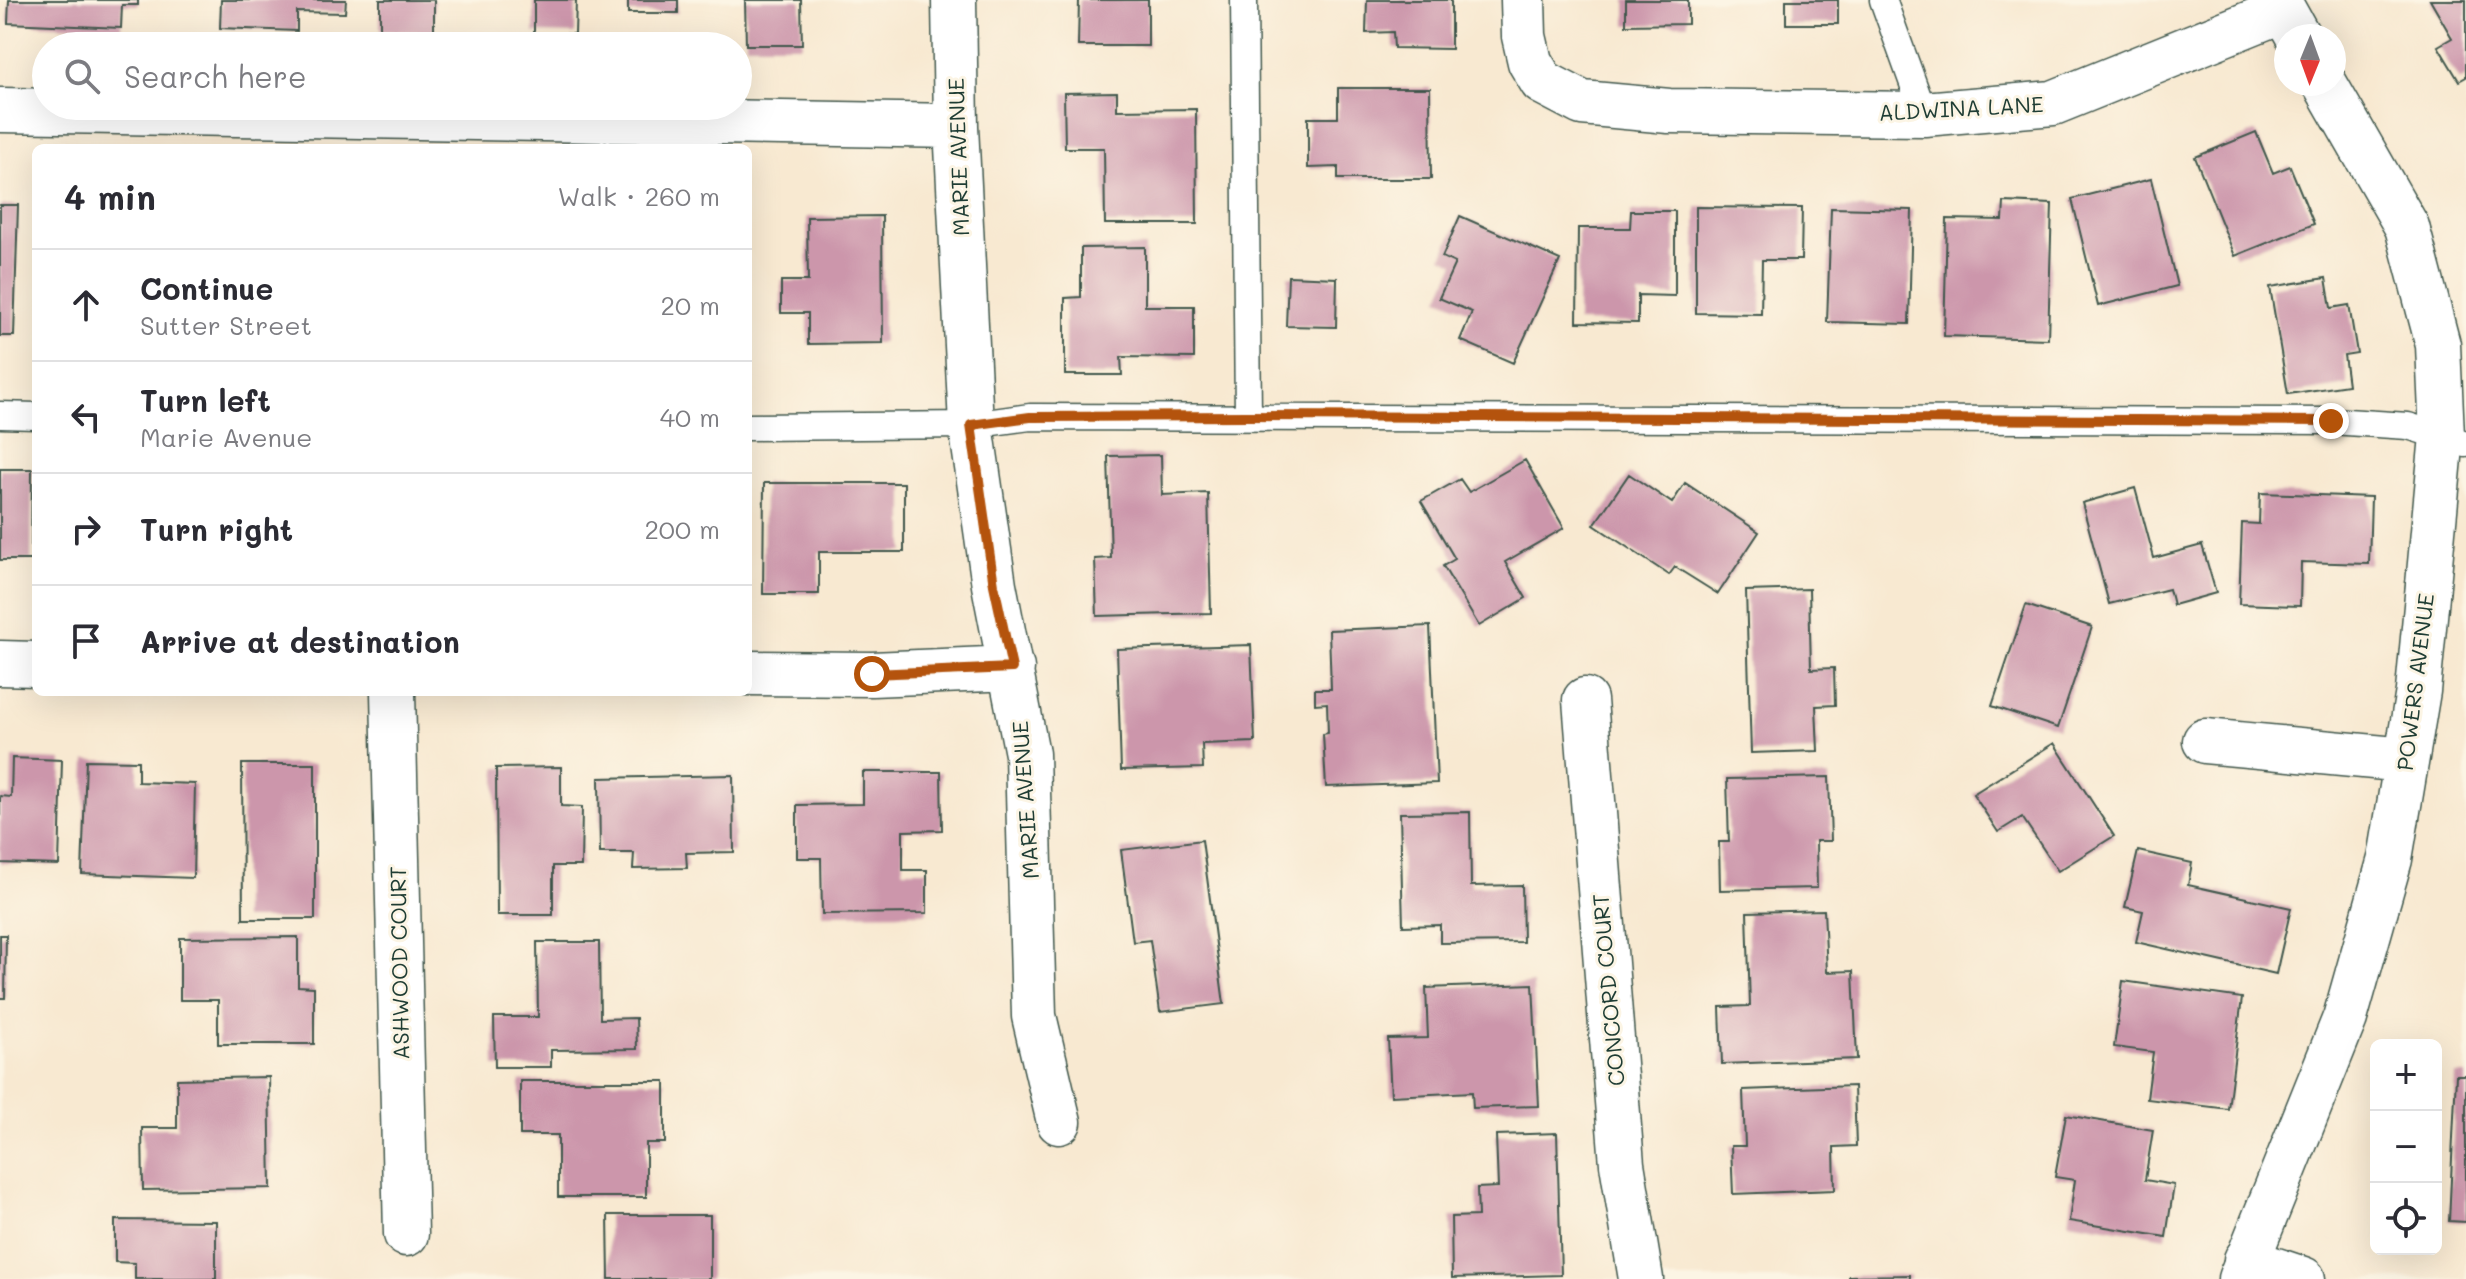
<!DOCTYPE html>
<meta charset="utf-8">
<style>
body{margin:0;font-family:Mali,sans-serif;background:#f7f7f7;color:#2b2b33}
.controls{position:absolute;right:24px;bottom:24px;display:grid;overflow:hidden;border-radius:12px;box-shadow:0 8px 32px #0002}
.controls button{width:72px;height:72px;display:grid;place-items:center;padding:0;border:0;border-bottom:2px solid #e1e1e2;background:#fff;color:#2b2b33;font:40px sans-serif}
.compass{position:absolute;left:2274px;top:24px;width:72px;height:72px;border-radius:50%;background:#fff;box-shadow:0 8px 32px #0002;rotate:181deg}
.stop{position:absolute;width:24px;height:24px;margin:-18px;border:6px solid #b45309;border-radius:50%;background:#fff}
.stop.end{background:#b45309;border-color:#fff;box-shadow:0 2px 8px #0008}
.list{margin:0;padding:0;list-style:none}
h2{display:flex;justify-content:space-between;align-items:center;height:104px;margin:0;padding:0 32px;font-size:34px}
h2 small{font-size:26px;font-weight:400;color:#7c7c81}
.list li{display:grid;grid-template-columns:52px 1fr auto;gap:24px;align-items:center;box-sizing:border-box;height:112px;padding:0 32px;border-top:2px solid #e1e1e2}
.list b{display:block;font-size:30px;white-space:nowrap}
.list p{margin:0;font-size:26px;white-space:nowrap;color:#7c7c81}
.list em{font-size:26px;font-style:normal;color:#7c7c81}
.icon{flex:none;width:44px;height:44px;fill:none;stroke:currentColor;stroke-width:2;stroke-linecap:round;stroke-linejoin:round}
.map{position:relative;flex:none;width:2466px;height:1279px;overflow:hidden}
.search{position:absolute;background:#fff;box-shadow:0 8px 32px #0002;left:32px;top:32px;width:720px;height:88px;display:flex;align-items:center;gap:20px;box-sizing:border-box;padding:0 28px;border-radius:44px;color:#7c7c81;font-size:30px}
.panel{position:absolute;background:#fff;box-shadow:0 8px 32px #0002;left:32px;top:144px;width:720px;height:552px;border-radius:12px}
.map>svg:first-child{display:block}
.building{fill:#cc96ab}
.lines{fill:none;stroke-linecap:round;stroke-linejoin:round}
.service-casing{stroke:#40574c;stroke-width:29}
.minor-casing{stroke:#40574c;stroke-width:47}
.tertiary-casing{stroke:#40574c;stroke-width:47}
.service{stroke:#fff;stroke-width:26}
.minor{stroke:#fff;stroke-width:44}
.tertiary{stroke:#fff;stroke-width:44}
.route{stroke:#b45309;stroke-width:10}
.labels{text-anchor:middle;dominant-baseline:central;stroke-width:6;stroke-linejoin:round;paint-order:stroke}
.street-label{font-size:22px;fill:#1f3d34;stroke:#fcf5e5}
</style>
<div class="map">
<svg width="2466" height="1279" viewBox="0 0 2466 1279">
<rect width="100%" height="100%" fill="#fcf5e5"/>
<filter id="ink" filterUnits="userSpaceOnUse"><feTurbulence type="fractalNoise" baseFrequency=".0125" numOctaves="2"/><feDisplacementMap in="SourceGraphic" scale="16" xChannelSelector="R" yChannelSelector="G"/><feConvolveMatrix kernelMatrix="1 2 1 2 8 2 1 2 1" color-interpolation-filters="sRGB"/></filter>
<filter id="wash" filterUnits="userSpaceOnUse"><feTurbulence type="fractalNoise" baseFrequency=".006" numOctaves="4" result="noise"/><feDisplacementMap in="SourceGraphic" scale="32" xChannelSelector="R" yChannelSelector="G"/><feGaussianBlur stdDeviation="1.8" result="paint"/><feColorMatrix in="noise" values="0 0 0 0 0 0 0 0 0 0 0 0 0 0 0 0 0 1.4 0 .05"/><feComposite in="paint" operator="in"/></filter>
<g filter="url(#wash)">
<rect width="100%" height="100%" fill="#f8e9d1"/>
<g id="blocks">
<path class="building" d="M 9,0 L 138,0 L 138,5 L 122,5 L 121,28 L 8,23 Z
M 221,0 L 346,0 L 345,13 L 297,12 L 297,31 L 220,28 Z
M 380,0 L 434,0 L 434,32 L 380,31 Z
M 534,0 L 576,0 L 575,34 L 534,33 Z
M 628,0 L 678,0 L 678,13 L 628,13 Z
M 745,0 L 801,0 L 802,45 L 746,45 Z
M 1079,0 L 1148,0 L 1148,46 L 1078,46 Z
M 1367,0 L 1451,0 L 1451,49 L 1394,48 L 1393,32 L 1366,33 Z
M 1626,0 L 1688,0 L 1688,24 L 1626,25 Z
M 1786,0 L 1838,0 L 1838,24 L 1786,24 Z
M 2430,0 L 2466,0 L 2466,77 L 2459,81 L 2438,46 L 2452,38 Z
M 1338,88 L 1430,88 L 1431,179 L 1338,179 L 1338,167 L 1308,168 L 1308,118 L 1338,118 Z
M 1117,92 L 1117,110 L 1196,109 L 1197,224 L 1105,224 L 1104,148 L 1065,148 L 1064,93 Z
M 2256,132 L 2273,173 L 2290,166 L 2314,224 L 2235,256 L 2195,157 Z
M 2151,179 L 2177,286 L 2098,306 L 2072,199 Z
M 2004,202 L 2052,204 L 2048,339 L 1944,336 L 1947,219 L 2003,220 Z
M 0,205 L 18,205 L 14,336 L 0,336 Z
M 1696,207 L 1802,208 L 1801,260 L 1762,260 L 1761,314 L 1696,313 Z
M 1831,208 L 1912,210 L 1909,324 L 1827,322 Z
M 1631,211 L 1675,211 L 1675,296 L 1638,295 L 1638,323 L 1577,322 L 1578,228 L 1630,228 Z
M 882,216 L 883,343 L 808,344 L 808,313 L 781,313 L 781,281 L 808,281 L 807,217 Z
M 1460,216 L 1560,260 L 1513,363 L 1460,340 L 1472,312 L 1439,298 L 1455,263 L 1442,257 Z
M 1145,247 L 1145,306 L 1194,306 L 1194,358 L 1121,357 L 1122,375 L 1065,375 L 1065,298 L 1081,297 L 1081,248 Z
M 1288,276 L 1337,278 L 1336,327 L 1286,326 Z
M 2326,278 L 2331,308 L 2349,305 L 2357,353 L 2344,355 L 2348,385 L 2288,394 L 2270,287 Z
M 1161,455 L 1162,495 L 1208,493 L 1211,613 L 1097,616 L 1095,559 L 1111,558 L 1108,456 Z
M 1525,460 L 1564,528 L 1505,562 L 1526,598 L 1479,626 L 1443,566 L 1455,559 L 1421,501 L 1460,479 L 1469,492 Z
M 0,469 L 32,469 L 31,560 L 0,560 Z
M 1629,474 L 1672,503 L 1685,483 L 1759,532 L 1718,594 L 1675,567 L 1669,575 L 1594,525 Z
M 764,483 L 904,483 L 904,552 L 819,552 L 819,594 L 763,594 Z
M 2135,488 L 2154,558 L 2202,545 L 2216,593 L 2173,605 L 2169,589 L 2109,604 L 2082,503 Z
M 2260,493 L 2371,497 L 2369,564 L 2301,562 L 2300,606 L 2239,604 L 2242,523 L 2259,524 Z
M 1809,589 L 1811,669 L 1834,668 L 1835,705 L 1816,706 L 1818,751 L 1751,753 L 1746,591 Z
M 2026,605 L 2092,627 L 2058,728 L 1992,706 Z
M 1430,626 L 1437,783 L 1326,787 L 1323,734 L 1328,733 L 1327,703 L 1315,704 L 1315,689 L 1331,689 L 1329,630 Z
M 1251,645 L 1255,742 L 1202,744 L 1203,768 L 1121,770 L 1117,649 Z
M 2054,743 L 2114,836 L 2058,871 L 2022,817 L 1998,832 L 1973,794 Z
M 12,758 L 62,760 L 59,865 L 0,863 L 0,796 L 11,797 Z
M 86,760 L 138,761 L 138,782 L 195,784 L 193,878 L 82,874 Z
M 242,764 L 315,764 L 315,919 L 243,919 Z
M 561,767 L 561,806 L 582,807 L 581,866 L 553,866 L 553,915 L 497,915 L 496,768 Z
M 863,772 L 941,772 L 942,830 L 903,831 L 903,870 L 927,870 L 927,913 L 822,914 L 821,858 L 797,858 L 797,805 L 863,804 Z
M 733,775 L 734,852 L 686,853 L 687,868 L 633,869 L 634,853 L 600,853 L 599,778 Z
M 1829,777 L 1831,841 L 1816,841 L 1817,888 L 1720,890 L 1719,842 L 1729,842 L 1727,779 Z
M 1470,812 L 1471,886 L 1522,885 L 1523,942 L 1440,943 L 1440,925 L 1403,926 L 1400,813 Z
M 1202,840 L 1224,1004 L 1160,1012 L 1150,940 L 1133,942 L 1121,850 Z
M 2138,851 L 2192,863 L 2188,885 L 2291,908 L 2276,974 L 2136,942 L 2143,911 L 2125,907 Z
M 1824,910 L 1827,972 L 1853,971 L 1857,1059 L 1722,1064 L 1720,1007 L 1750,1006 L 1747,912 Z
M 0,935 L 6,935 L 5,998 L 0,998 Z
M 298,937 L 298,986 L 314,987 L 314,1044 L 218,1044 L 218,1000 L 180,1000 L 180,938 Z
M 537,942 L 599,942 L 600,1019 L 636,1018 L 637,1049 L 551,1050 L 551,1067 L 495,1067 L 494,1017 L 538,1017 Z
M 2123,981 L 2242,998 L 2228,1109 L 2147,1099 L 2153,1052 L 2114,1047 Z
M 1533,984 L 1539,1106 L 1473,1108 L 1472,1092 L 1391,1096 L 1388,1039 L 1428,1038 L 1426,988 Z
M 2456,1075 L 2466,1075 L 2466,1222 L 2449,1221 Z
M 269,1077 L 271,1188 L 143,1190 L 142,1128 L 177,1128 L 177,1079 Z
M 520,1081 L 665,1081 L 665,1143 L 646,1143 L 646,1197 L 558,1197 L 558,1135 L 520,1135 Z
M 1854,1086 L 1856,1146 L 1834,1147 L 1835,1190 L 1733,1194 L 1731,1146 L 1745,1146 L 1743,1090 Z
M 2066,1115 L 2153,1130 L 2145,1180 L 2174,1185 L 2166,1237 L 2069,1221 L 2075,1180 L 2055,1177 Z
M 1557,1133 L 1561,1275 L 1452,1278 L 1451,1217 L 1478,1216 L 1477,1188 L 1498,1187 L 1496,1135 Z
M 608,1215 L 710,1215 L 710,1279 L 609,1279 Z
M 115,1220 L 216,1221 L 216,1279 L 135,1279 L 135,1263 L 115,1262 Z
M 1910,1275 L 1910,1279 L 1849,1279 L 1849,1276 Z"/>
</g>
</g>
<g filter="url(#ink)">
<use href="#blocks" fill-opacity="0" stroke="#40574c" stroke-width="2"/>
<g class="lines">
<g class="service-casing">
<path id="service" d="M 1244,0 L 1248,416
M 1883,0 L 1924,114
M 0,415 L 36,416
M 748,427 L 971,425 L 1030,417 L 2331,421 L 2408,426 L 2466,444"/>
</g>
<g class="minor-casing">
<path id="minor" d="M 954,0 L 956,126 L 971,425 L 994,585 L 1027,754 L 1034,1016 L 1059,1122
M 1523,0 L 1524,36 L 1530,62 L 1542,82 L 1582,103 L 1669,111 L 1924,114 L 2053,103 L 2283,10
M 0,110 L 956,126
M 0,663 L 36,664
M 748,673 L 872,674 L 1012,668
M 393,692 L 406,1234
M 1585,700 L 1622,1164 L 1641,1279
M 2205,741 L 2406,760
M 2246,1260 L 2303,1279"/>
</g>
<g class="tertiary-casing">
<path id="tertiary" d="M 2278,0 L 2298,36
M 2240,1279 L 2345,1018 L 2390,859 L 2418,691 L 2442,436 L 2438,345 L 2407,227 L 2325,84"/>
</g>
<use href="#service" class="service"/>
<use href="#minor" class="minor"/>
<use href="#tertiary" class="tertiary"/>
</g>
</g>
<g class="lines" filter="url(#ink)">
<path class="route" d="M 872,674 L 1012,668 L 994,585 L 971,425 L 1030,417 L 1248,416 L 2331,421"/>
</g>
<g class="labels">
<g class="street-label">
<text transform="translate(1961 108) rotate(-3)">ALDWINA LANE</text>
<text transform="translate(958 157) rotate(-92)">MARIE AVENUE</text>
<text transform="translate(2415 682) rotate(-83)">POWERS AVENUE</text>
<text transform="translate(1025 800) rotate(-94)">MARIE AVENUE</text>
<text transform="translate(399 963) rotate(-91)">ASHWOOD COURT</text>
<text transform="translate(1608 990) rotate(-95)">CONCORD COURT</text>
</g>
</g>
</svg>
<div class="controls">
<button>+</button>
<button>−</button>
<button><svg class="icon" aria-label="locate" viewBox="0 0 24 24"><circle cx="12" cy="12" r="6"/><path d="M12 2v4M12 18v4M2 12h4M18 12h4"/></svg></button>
</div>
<svg class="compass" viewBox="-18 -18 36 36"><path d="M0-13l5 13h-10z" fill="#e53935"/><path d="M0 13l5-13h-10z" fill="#7c7c81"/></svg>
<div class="stop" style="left:872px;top:674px"></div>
<div class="stop end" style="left:2331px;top:421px"></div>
<div class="search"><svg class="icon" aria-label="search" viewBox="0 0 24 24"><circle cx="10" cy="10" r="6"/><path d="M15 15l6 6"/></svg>Search here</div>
<section class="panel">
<h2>4 min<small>Walk · 260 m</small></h2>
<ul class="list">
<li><svg class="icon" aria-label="ahead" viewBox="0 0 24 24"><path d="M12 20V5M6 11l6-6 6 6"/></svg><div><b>Continue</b><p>Sutter Street</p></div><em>20 m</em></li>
<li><svg class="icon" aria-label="left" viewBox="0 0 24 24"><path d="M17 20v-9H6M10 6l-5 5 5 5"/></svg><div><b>Turn left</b><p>Marie Avenue</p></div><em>40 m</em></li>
<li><svg class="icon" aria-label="right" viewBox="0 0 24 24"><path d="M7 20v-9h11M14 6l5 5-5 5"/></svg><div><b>Turn right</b></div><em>200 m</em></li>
<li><svg class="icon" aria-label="arrive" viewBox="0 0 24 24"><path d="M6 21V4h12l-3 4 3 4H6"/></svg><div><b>Arrive at destination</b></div></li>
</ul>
</section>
</div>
